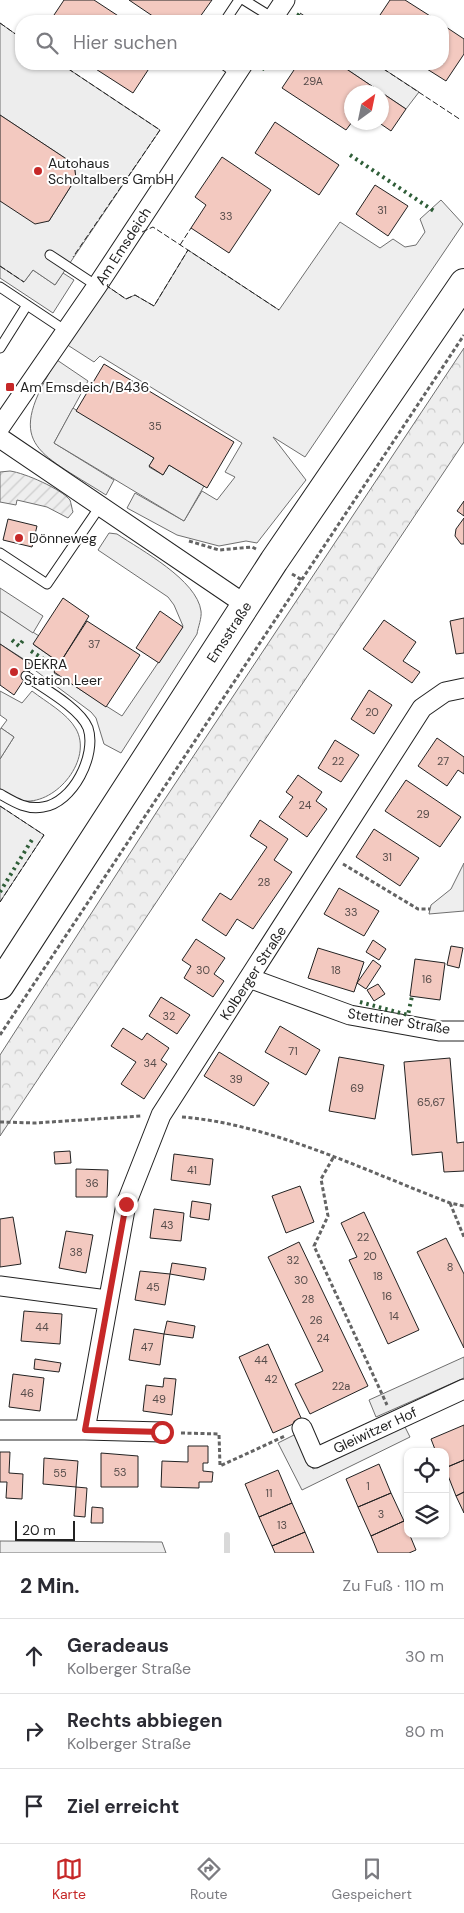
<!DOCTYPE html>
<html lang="de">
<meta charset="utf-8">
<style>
body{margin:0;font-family:"DM Sans",sans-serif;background:#f2f2f3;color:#2b2b33}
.controls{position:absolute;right:15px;bottom:15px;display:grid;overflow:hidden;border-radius:10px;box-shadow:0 1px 4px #0004}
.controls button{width:45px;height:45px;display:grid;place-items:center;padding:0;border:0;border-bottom:1px solid #e1e1e2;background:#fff;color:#2b2b33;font:25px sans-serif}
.compass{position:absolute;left:344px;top:85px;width:45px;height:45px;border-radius:50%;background:#fff;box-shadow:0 1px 4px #0004;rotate:33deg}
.scale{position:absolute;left:15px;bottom:12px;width:60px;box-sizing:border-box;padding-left:5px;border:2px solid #222;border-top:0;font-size:14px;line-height:18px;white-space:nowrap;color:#222;-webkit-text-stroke:4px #fff;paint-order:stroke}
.stop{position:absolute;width:15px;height:15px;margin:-11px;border:4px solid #c62828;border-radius:50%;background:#fff}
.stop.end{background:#c62828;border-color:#fff;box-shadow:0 1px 5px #0008}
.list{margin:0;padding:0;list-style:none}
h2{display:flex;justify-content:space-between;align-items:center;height:65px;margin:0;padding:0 20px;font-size:21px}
h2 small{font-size:16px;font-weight:400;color:#7c7c81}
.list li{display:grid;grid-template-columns:32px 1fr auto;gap:15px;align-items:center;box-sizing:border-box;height:75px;padding:0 20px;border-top:1px solid #e1e1e2}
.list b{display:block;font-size:19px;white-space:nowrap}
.list p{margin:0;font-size:16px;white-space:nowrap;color:#7c7c81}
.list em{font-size:16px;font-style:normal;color:#7c7c81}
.icon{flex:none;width:28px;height:28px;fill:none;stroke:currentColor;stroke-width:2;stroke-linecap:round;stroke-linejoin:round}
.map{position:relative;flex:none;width:464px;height:1553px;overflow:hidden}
.search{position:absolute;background:#fff;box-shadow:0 1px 4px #0004;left:15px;right:15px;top:15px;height:55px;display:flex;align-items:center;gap:12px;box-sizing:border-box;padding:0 18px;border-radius:20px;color:#7c7c81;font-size:19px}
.sheet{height:290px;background:#fff}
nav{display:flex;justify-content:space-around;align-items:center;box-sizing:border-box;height:70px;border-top:1px solid #e1e1e2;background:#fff;font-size:14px;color:#7c7c81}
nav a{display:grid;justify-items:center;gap:2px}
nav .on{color:#c62828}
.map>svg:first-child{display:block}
.green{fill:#eee;stroke:#6f6f6f}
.forest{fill:url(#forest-crowns);stroke:#6f6f6f}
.garden{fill:url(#garden-furrows);stroke:#6f6f6f}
.parking{fill:#ededed;stroke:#6f6f6f}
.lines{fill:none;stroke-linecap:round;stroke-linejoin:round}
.stream{stroke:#d9d9d9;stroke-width:6}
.building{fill:#f3c9c0;stroke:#222}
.service-casing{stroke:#222;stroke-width:11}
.minor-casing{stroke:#222;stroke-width:21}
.primary-casing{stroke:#222;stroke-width:30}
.path{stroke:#646464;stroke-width:3;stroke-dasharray:4 2.5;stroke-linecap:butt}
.service{stroke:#fff;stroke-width:9}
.minor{stroke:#fff;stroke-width:19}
.primary{stroke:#fff;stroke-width:28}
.hedge{stroke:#2f5e38;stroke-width:4;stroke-dasharray:2.5 4;stroke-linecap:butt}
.fence{stroke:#222;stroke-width:1;stroke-dasharray:6 2.5;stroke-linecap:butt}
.route{stroke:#c62828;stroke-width:6}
.poi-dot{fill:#c62828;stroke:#fff;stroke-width:2}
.labels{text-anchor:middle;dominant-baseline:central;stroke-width:4;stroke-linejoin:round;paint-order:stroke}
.number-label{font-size:11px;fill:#564c4a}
.poi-label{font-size:14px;fill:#222;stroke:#fff;text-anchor:start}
.street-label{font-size:14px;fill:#222;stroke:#fff}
</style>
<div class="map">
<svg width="464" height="1553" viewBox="0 0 464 1553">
<defs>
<pattern id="forest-crowns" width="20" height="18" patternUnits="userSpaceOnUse" patternTransform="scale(1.25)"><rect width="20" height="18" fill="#eee"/><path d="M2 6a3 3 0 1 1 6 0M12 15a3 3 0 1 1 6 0" fill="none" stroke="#ccc"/></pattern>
<pattern id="garden-furrows" width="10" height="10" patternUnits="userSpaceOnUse" patternTransform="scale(1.25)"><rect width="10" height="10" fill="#eee"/><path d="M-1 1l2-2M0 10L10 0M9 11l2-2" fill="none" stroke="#ccc"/></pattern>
</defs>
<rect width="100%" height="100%" fill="#fff"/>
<path class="green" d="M 339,64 L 376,64 L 419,92 L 406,109 Z
M 441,200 L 463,224 L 305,457 L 273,437 L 306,480 L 257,543 L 246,541 L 219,546 L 177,535 L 127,508 L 135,493 L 184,521 L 202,491 L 217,500 L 235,477 L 225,472 L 242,443 L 100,356 L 94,362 L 66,344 L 107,286 L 126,299 L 135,295 L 154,306 L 188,250 L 279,310 L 340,222 L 380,248 L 393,239 L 405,247 L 416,245 L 425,232 L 420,219 Z
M 0,266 L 24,282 L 33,270 L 55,285 L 63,273 L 74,280 L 53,313 L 0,278 Z
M 57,360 L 88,381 L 54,443 L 114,480 L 106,495 C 35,450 4,445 57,360 Z
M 109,533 L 117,534 C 141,550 197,580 201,611 C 202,618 198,627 197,634 L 121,753 L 104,744 L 96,718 L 91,712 L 32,668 L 33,665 L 0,644 L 0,611 L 39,636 L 34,645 L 60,663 L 54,673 L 122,716 L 183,626 L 174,605 L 168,597 L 98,550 Z
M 0,691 L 22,703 L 32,691 C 46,702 67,713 76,729 C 93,759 57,804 24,801 C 15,800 7,794 0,789 L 0,759 L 14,737 L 1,728 L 7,720 L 0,715 Z
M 0,806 L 44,835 L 0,902 Z
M 464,863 L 464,911 L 429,914 L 431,905 L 451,889 Z
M 0,1541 L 162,1542 L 166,1553 L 0,1553 Z"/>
<path class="forest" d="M 464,348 L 464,442 L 0,1136 L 0,1055 L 163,802 Z"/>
<path class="garden" d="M 10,471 C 25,473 61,489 70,500 C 71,503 72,509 73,512 L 68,518 L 47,507 L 17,500 L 16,505 L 0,502 L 0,472 Z"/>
<path class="parking" d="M 0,23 L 21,38 L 21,64 L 61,64 L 160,130 L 55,285 L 33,270 L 24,282 L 0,266 L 0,201 L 49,221 L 76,178 L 74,164 L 0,115 Z
M 73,408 L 154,458 L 149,467 L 163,475 L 169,465 L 204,486 L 184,521 L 54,443 Z
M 0,588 L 43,616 L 33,633 L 0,611 Z
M 1,728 L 14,737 L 0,759 L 0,730 Z
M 464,1357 L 464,1378 L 376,1417 L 369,1400 Z
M 404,1425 L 410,1437 L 302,1490 L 278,1443 L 296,1434 L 313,1469 Z"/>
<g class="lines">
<path class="stream" d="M 227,1535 L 227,1553"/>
</g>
<path class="building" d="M 64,0 L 94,0 L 126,21 L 50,21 Z
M 129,0 L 212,0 L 197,21 L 160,21 Z
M 390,0 L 405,0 L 438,21 L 376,21 Z
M 443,25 L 464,39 L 464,54 L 446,81 L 419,64 L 443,64 Z
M 88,64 L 152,64 L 133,93 Z
M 298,64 L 339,64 L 406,109 L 391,131 L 378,122 L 382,122 L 382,92 L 352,92 L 352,122 L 346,130 L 282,88 Z
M 0,115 L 74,164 L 76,178 L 49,221 L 35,224 L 0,201 Z
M 275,122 L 339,165 L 319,195 L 255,153 Z
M 222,157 L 271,190 L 229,253 L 191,228 L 206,205 L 195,197 Z
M 375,185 L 408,206 L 388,236 L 356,214 Z
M 104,364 L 234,442 L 207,488 L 169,465 L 163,475 L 149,466 L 154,458 L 76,411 Z
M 464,501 L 464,516 L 457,511 Z
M 464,518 L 464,544 L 461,544 L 455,536 L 456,529 Z
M 8,519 L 37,526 L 32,547 L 3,540 Z
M 63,598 L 89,616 L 60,663 L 33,644 Z
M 160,611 L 183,627 L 159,663 L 136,648 Z
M 464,618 L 464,653 L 456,654 L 450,621 Z
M 384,620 L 416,642 L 403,661 L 420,672 L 412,683 L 363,649 Z
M 87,621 L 140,655 L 106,707 L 54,672 Z
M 0,644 L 33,666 L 14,695 L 0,685 Z
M 369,690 L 392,705 L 374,734 L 351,719 Z
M 437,738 L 464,757 L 464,774 L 458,770 L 447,786 L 418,766 Z
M 335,740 L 359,755 L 341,782 L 318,768 Z
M 298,775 L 322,792 L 316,801 L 327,809 L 307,837 L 279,817 L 293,797 L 286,792 Z
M 406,780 L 461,817 L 440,847 L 385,811 Z
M 260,820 L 288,839 L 274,860 L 292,872 L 253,929 L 237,919 L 226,936 L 202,920 L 220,893 L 231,900 L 267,847 L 250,836 Z
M 374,829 L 419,858 L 400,886 L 356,857 Z
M 339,888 L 379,911 L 364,936 L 324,914 Z
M 196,939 L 225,958 L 214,974 L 224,981 L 213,997 L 184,978 L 191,966 L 182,960 Z
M 373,940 L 386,949 L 379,960 L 366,952 Z
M 451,946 L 463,948 L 459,968 L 447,965 Z
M 318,948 L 364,962 L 354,992 L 308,978 Z
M 415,959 L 445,963 L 440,1000 L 410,996 Z
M 373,960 L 381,966 L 366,989 L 357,983 Z
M 378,984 L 385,994 L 374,1001 L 367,990 Z
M 161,997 L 190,1015 L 177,1034 L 149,1016 Z
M 280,1026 L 320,1050 L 306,1075 L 265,1052 Z
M 123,1028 L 142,1040 L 147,1033 L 169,1048 L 161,1060 L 167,1064 L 144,1099 L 121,1084 L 136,1062 L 111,1046 Z
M 219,1052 L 269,1083 L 254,1106 L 204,1076 Z
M 339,1057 L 384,1065 L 375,1119 L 329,1111 Z
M 450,1058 L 457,1143 L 464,1142 L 464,1171 L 444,1172 L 442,1152 L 412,1155 L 404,1062 Z
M 70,1151 L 71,1163 L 55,1164 L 54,1152 Z
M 174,1154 L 213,1159 L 210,1185 L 171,1180 Z
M 76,1169 L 108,1170 L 107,1197 L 76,1197 Z
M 300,1186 L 314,1222 L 286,1233 L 272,1196 Z
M 192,1201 L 211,1204 L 209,1220 L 190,1217 Z
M 154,1209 L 184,1213 L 181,1241 L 150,1238 Z
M 364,1212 L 419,1330 L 388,1344 L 349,1260 L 357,1257 L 341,1223 Z
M 13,1217 L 21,1264 L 0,1267 L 0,1219 Z
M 66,1231 L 93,1235 L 86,1273 L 59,1268 Z
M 446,1238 L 464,1274 L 464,1348 L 417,1252 Z
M 299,1242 L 368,1386 L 310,1414 L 295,1384 L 323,1371 L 268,1257 Z
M 172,1263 L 206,1268 L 204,1280 L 170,1274 Z
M 140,1271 L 170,1274 L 165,1305 L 135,1300 Z
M 24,1311 L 62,1314 L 60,1344 L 21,1341 Z
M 167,1321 L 195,1326 L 193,1338 L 164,1334 Z
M 134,1329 L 164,1334 L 160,1365 L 129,1360 Z
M 268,1344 L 302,1420 L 273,1433 L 239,1357 Z
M 35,1359 L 61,1363 L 59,1372 L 34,1369 Z
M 13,1374 L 44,1378 L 40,1411 L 9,1407 Z
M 164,1378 L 176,1379 L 172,1415 L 143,1411 L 146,1385 L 163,1387 Z
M 464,1425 L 464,1460 L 445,1468 L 445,1452 L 436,1452 L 431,1439 Z
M 188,1446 L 208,1446 L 208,1463 L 203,1463 L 203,1471 L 213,1472 L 212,1482 L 199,1482 L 199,1488 L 161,1487 L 162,1461 L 188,1462 Z
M 0,1452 L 10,1452 L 9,1473 L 23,1474 L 22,1499 L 6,1498 L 7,1482 L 0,1482 Z
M 101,1453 L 138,1456 L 138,1487 L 101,1487 Z
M 44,1458 L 78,1461 L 76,1487 L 43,1484 Z
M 464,1460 L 464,1492 L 456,1496 L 445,1468 Z
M 379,1464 L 391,1493 L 358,1507 L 346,1479 Z
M 278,1470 L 292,1503 L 259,1517 L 245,1484 Z
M 76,1487 L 87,1488 L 85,1517 L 74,1516 Z
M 464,1492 L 464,1513 L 456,1496 Z
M 391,1493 L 404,1521 L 371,1536 L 358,1507 Z
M 292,1503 L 305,1532 L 272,1546 L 259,1517 Z
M 92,1507 L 103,1508 L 103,1523 L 91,1523 Z
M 404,1521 L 416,1550 L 409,1553 L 378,1553 L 371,1536 Z
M 305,1532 L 314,1553 L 275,1553 L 272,1546 Z"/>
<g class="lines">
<g class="service-casing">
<path id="service" d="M 244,0 L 273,18
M 225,21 L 239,0
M 223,64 L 237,74
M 50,255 L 97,286
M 0,287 L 66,331
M 0,348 L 27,305
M 0,553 L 47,584 L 101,505
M 0,794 C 14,802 26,810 43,807 C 73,803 97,755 88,728 C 80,708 43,688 26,676"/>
</g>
<g class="minor-casing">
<path id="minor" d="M 271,21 L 285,0
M 0,427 L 97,286 L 243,64
M 0,438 L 246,605
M 249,978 L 350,1015 L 439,1031 L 464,1031
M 0,1286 L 107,1300
M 302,1428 L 315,1458 L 464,1389
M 0,1430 L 85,1430 L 126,1204 L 161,1115 L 422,708 L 445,692 L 464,688
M 85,1430 L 162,1432"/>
</g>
<g class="primary-casing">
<path id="primary" d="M 0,985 L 274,561 L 464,283"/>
</g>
<path class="path" d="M 189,541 L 219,550 L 252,547 L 256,549
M 292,574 L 302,580
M 343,864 L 418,909 L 430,909
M 0,1035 L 464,335
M 182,1117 C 271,1124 366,1171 450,1203 L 464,1206
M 0,1122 L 35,1123 L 141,1116
M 333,1158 L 321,1179 L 328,1216 L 314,1246 L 387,1405
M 450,1203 L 464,1237
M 181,1433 L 219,1434 L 220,1466 L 285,1436"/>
<use href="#service" class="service"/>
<use href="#minor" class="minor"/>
<use href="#primary" class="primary"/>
<path class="hedge" d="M 294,21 L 300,13
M 262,70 L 266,64
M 350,155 L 434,211
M 12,640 L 19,646 L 24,639
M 31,651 L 45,660
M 0,892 L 33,838
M 360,1002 L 408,1015 L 412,996"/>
<path class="fence" d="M 300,13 L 312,21
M 0,23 L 21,38
M 61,64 L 160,130 L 73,257
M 376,64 L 461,120
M 142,232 L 153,227 L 279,310
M 180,245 L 191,228
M 0,266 L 24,282
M 108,284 L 107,286 L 126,299 L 135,295 L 154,306 L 188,250
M 0,806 L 44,835 L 0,902"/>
</g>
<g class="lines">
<path class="route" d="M 126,1204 L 85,1430 L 162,1432"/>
</g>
<g class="poi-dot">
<circle cx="38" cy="171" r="5"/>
<rect x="5" y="382" width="10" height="10" rx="2.5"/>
<circle cx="19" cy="538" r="5"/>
<circle cx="14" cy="672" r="5"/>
</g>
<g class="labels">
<g class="number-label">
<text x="313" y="81">29A</text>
<text x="382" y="210">31</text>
<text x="226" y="216">33</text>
<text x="155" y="426">35</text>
<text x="94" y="644">37</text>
<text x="372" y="712">20</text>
<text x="338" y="761">22</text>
<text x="443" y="761">27</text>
<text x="305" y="805">24</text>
<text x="423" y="814">29</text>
<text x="387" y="857">31</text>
<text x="264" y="882">28</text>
<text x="351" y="912">33</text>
<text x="203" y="970">30</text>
<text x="336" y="970">18</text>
<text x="427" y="979">16</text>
<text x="169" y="1016">32</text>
<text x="293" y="1051">71</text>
<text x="150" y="1063">34</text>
<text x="236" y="1079">39</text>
<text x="357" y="1088">69</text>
<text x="431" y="1102">65,67</text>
<text x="192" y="1170">41</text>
<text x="92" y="1183">36</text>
<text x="167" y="1225">43</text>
<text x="363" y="1237">22</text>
<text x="76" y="1252">38</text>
<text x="370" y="1256">20</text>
<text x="293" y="1260">32</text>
<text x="450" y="1267">8</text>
<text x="378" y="1276">18</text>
<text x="301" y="1280">30</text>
<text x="153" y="1287">45</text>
<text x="387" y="1296">16</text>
<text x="308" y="1299">28</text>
<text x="394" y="1316">14</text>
<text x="316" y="1320">26</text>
<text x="42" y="1327">44</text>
<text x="323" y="1338">24</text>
<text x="147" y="1347">47</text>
<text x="261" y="1360">44</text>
<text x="271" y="1379">42</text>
<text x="341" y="1386">22a</text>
<text x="27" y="1393">46</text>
<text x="159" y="1399">49</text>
<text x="120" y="1472">53</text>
<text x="60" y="1473">55</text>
<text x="368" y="1486">1</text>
<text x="269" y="1493">11</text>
<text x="381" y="1514">3</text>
<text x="282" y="1525">13</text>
</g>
<g class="poi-label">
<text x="48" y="163">Autohaus<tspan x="48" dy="16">Scholtalbers GmbH</tspan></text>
<text x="20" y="387">Am Emsdeich/B436</text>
<text x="29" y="538">Dönneweg</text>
<text x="24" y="664">DEKRA<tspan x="24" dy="16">Station Leer</tspan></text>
</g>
<g class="street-label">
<text transform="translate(123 246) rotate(-57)">Am Emsdeich</text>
<text transform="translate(229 632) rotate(-57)">Emsstraße</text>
<text transform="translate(253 973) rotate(-57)">Kolberger Straße</text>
<text transform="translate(399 1021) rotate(9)">Stettiner Straße</text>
<text transform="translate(375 1430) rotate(-25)">Gleiwitzer Hof</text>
</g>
</g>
</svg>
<div class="controls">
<button><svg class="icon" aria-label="locate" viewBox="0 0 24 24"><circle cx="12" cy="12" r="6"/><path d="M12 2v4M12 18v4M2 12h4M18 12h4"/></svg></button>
<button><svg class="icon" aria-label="layers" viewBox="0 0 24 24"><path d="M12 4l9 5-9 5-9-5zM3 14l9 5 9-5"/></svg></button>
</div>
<svg class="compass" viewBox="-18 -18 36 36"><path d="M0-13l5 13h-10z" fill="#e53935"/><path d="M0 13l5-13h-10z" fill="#7c7c81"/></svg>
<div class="scale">20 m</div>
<div class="stop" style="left:162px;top:1432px"></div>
<div class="stop end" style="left:126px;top:1204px"></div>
<div class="search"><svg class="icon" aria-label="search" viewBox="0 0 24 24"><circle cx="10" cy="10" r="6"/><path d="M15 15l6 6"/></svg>Hier suchen</div>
</div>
<section class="sheet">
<h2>2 Min.<small>Zu Fuß · 110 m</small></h2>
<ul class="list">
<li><svg class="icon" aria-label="ahead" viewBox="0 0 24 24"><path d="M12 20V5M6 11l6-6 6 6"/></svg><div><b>Geradeaus</b><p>Kolberger Straße</p></div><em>30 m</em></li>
<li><svg class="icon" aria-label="right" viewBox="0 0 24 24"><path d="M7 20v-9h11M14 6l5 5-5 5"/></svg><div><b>Rechts abbiegen</b><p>Kolberger Straße</p></div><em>80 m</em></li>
<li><svg class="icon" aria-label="arrive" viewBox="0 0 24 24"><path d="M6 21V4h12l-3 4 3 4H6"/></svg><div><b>Ziel erreicht</b></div></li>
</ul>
</section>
<nav>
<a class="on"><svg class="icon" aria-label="map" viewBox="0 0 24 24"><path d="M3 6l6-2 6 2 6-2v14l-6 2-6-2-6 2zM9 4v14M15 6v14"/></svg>Karte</a>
<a><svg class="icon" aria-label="directions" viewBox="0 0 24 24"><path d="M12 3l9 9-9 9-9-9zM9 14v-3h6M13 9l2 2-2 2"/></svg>Route</a>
<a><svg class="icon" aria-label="saved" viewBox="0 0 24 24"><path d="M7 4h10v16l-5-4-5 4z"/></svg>Gespeichert</a>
</nav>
